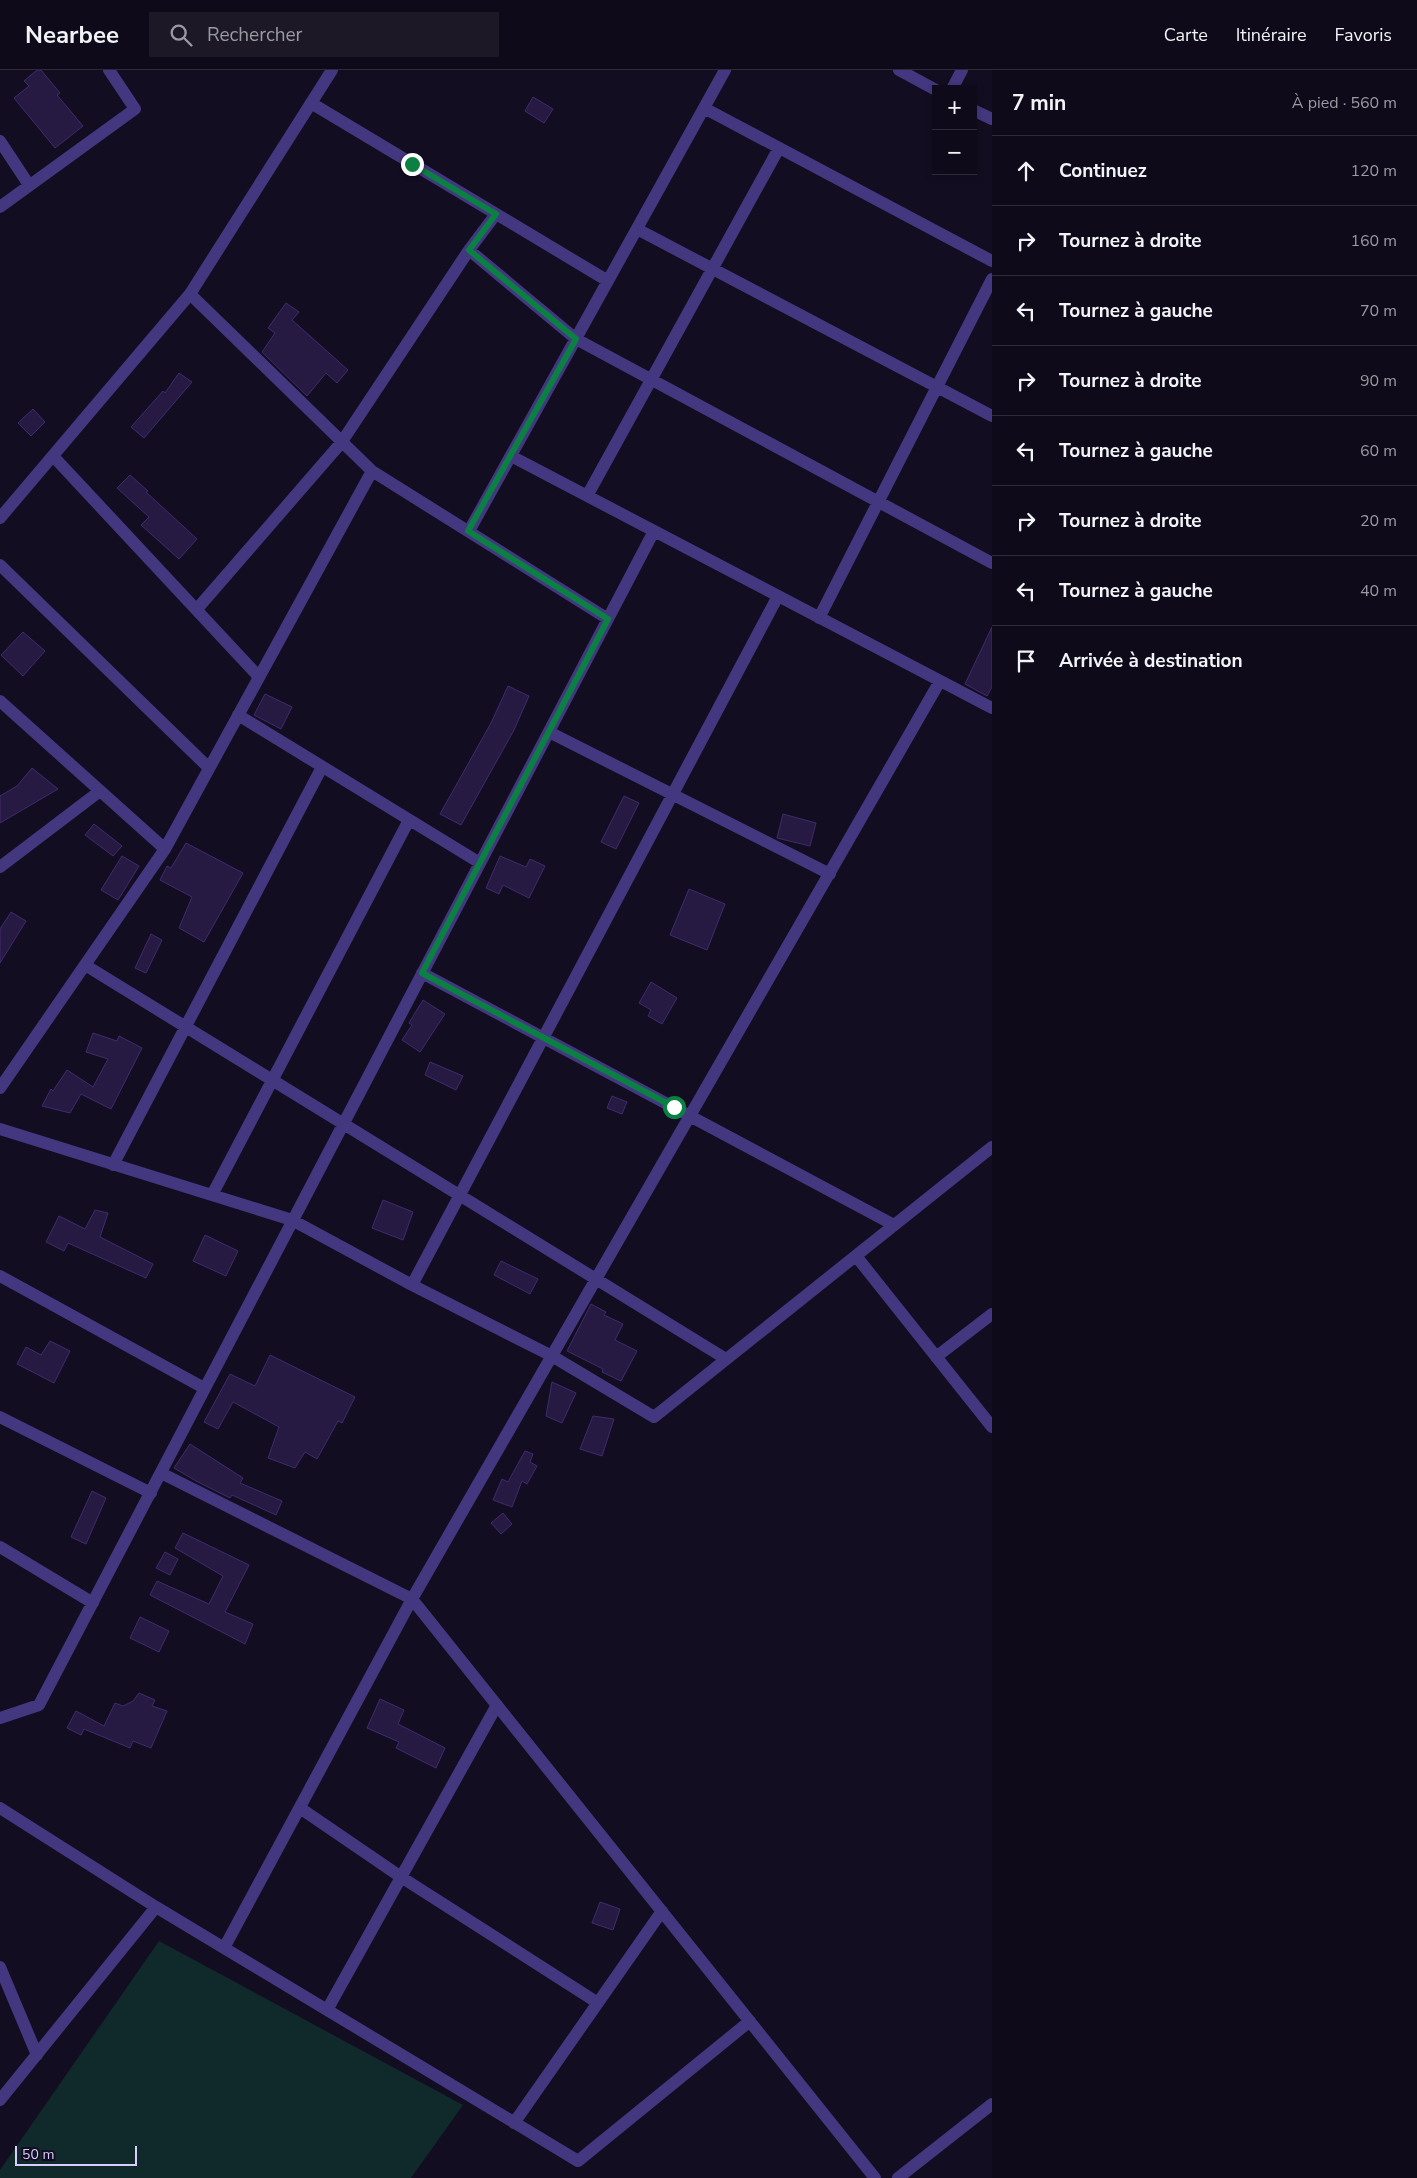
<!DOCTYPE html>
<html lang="fr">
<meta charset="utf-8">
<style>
body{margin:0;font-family:"Nunito Sans",sans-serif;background:#1c1826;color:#f1f3f6}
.controls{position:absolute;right:15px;top:15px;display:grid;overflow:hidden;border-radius:0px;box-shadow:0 2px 8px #0003}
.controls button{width:45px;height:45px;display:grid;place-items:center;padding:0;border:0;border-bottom:1px solid #2e2b38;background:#0e0a19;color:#f1f3f6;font:25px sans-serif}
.scale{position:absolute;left:15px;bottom:12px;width:122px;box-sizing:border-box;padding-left:5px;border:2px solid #d8cdff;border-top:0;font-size:14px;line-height:18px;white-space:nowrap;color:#d8cdff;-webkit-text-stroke:4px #130d21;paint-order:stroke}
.stop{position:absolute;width:15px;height:15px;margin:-11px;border:4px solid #0b8043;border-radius:50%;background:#fff}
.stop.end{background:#0b8043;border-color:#fff;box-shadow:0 1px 5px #0008}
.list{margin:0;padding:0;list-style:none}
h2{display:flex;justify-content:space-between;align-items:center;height:65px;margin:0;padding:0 20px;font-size:21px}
h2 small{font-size:16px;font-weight:400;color:#9b9aa2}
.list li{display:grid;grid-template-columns:32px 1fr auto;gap:15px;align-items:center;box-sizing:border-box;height:70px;padding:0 20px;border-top:1px solid #2e2b38}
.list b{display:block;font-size:19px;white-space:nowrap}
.list em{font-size:16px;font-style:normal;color:#9b9aa2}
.icon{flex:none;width:28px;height:28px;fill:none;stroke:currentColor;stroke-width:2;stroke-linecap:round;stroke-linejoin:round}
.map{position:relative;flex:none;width:992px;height:2108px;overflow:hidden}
header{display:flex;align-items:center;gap:30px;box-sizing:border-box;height:70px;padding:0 25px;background:#0e0a19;border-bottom:1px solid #2e2b38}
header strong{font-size:24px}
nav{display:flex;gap:28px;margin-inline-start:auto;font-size:18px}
.search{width:350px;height:45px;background:#1c1826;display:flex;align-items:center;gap:12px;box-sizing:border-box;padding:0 18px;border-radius:0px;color:#9b9aa2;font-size:19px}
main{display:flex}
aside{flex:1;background:#0e0a19}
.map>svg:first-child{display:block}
.green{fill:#10292b}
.building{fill:#261942;stroke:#402b6e}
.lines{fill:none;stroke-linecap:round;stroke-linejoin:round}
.minor{stroke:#433880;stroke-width:12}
.tertiary{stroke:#433880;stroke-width:12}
.route{stroke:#0b8043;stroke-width:6}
</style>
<header>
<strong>Nearbee</strong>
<div class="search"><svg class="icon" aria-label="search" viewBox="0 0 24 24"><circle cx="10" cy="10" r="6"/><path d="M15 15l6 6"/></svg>Rechercher</div>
<nav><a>Carte</a><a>Itinéraire</a><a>Favoris</a></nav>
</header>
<main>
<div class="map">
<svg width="992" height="2108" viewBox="0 0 992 2108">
<rect width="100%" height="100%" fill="#130d21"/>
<path class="green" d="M 159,1871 L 463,2035 L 411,2108 L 0,2108 L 0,2100 Z"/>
<path class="building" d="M 37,0 L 41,0 L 60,23 L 57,25 L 83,56 L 55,78 L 14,28 L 29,16 L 24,11 Z
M 533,27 L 553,39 L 544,53 L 525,41 Z
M 286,233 L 299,242 L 292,250 L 348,300 L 337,313 L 326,303 L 307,326 L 262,282 L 275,263 L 268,258 Z
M 179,303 L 192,312 L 144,368 L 131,357 L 163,321 L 165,323 Z
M 33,339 L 45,352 L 31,366 L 18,353 Z
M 130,405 L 148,421 L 146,422 L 197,469 L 179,489 L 141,455 L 149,447 L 117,418 Z
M 992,557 L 992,617 L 987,626 L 965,614 Z
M 23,562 L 45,581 L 23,606 L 1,585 Z
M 508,616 L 529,626 L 514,660 L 461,755 L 440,744 L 491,653 Z
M 265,624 L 292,637 L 281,659 L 254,645 Z
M 32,698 L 58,719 L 0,753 L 0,726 L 17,716 Z
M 624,726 L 639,733 L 616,779 L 601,772 Z
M 783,744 L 816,753 L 810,776 L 777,768 Z
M 94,754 L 122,776 L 113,786 L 85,765 Z
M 186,773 L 243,803 L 204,872 L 179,858 L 192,827 L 160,810 L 167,796 L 171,798 Z
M 122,786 L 139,796 L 118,830 L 101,820 Z
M 500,786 L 526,797 L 530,789 L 545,796 L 529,828 L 503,815 L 499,824 L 486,818 Z
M 689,819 L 725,834 L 707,880 L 670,865 Z
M 11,842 L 26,851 L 0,893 L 0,859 Z
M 151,864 L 162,870 L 146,903 L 135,898 Z
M 651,912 L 677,928 L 662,954 L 648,946 L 651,940 L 639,933 Z
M 423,930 L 445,944 L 420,982 L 402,970 L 412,955 L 409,953 Z
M 93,963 L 117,971 L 119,966 L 142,978 L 111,1039 L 81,1024 L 70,1043 L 42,1036 L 51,1019 L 53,1021 L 67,1000 L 93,1017 L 108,989 L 86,982 Z
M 430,992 L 463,1006 L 456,1020 L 425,1005 Z
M 612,1026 L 627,1032 L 622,1044 L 607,1038 Z
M 383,1130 L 413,1142 L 403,1170 L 372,1158 Z
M 95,1140 L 108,1143 L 100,1167 L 153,1194 L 146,1208 L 68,1173 L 64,1181 L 46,1172 L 59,1146 L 85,1159 Z
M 205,1165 L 238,1181 L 226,1206 L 193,1191 Z
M 501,1191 L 538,1209 L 530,1224 L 494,1205 Z
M 591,1234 L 606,1242 L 604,1245 L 623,1254 L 615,1270 L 637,1281 L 621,1311 L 602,1302 L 603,1299 L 567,1281 Z
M 50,1271 L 70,1281 L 54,1313 L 17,1294 L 26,1277 L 41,1285 Z
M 270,1285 L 355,1327 L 342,1353 L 338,1351 L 317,1389 L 305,1382 L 295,1398 L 268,1388 L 279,1357 L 233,1332 L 218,1359 L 204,1352 L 230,1304 L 255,1316 Z
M 552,1312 L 576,1323 L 562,1353 L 546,1346 Z
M 593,1346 L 614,1349 L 602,1386 L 580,1379 Z
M 190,1374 L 243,1408 L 240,1413 L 282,1431 L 276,1445 L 232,1425 L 230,1428 L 196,1411 L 174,1398 Z
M 525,1381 L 533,1384 L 530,1392 L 537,1396 L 527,1414 L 522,1411 L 512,1437 L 493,1430 L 502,1409 L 508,1412 Z
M 92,1421 L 106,1428 L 86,1474 L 71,1467 Z
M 503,1443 L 512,1454 L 501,1464 L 491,1453 Z
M 183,1463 L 249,1495 L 225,1542 L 253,1554 L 245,1574 L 150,1525 L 157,1511 L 209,1534 L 223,1506 L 175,1478 Z
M 165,1482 L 178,1489 L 170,1505 L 156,1498 Z
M 140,1547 L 169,1561 L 159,1582 L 130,1568 Z
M 139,1623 L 155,1630 L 152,1636 L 167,1641 L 151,1678 L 133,1671 L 130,1678 L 84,1659 L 81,1665 L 67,1658 L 76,1641 L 104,1656 L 115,1633 L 123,1636 L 133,1631 Z
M 380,1629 L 404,1640 L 398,1654 L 445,1678 L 436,1698 L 396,1678 L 399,1672 L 367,1658 Z
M 600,1832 L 620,1839 L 613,1860 L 592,1853 Z"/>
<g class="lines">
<path class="minor" d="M 899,0 L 936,20
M 952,19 L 962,0
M 311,33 L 608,211
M 704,38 L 992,191
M 973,40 L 992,49
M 0,71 L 29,115
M 0,137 L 135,39 L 109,0
M 637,159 L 992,346
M 469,180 L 576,269 L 992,493
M 190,224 L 372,401 L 608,549
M 53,386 L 259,607
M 511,386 L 992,638
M 587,426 L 779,78
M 469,461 L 725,0
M 0,495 L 209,698
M 197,539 L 341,373 L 469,180 L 496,144
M 819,548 L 992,209
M 0,631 L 165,779
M 238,645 L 480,793
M 549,662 L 830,804
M 0,797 L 100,721
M 85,895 L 726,1289
M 422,903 L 894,1155
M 0,1018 L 165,779 L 372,401
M 0,1059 L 292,1150 L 412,1215 L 552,1286 L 654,1347 L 992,1077
M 113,1095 L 322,697
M 212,1125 L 409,750
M 856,1186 L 992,1357
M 0,1206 L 204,1318
M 412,1215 L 778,526
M 936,1287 L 992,1244
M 0,1347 L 151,1423
M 161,1403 L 412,1529 L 875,2108
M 0,1477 L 93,1533
M 0,1648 L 39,1635 L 654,461
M 0,1738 L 156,1837 L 578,2091 L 750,1951
M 300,1738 L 401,1807 L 598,1933
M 224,1878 L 412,1529 L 940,611
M 0,1897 L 37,1985
M 327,1940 L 497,1635
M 0,2030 L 156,1837
M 514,2053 L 662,1841
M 898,2108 L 992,2034"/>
<path class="tertiary" d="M 0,448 L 190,224 L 332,0"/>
</g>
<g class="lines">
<path class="route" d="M 412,94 L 496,144 L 469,180 L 576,269 L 468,461 L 608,549 L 422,903 L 674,1037"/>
</g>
</svg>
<div class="controls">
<button>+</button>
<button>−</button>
</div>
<div class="scale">50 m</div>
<div class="stop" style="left:674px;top:1037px"></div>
<div class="stop end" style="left:412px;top:94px"></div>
</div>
<aside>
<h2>7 min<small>À pied · 560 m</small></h2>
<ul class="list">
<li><svg class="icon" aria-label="ahead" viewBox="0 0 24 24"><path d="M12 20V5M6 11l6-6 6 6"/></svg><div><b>Continuez</b></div><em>120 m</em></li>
<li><svg class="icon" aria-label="right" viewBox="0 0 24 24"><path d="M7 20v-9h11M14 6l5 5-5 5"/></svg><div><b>Tournez à droite</b></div><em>160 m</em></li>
<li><svg class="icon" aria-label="left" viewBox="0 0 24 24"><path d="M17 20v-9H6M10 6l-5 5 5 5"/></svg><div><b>Tournez à gauche</b></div><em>70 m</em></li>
<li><svg class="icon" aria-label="right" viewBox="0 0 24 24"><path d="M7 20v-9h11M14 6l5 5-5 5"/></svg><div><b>Tournez à droite</b></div><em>90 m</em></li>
<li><svg class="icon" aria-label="left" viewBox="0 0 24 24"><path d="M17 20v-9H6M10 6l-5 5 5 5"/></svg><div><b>Tournez à gauche</b></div><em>60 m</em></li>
<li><svg class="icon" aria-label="right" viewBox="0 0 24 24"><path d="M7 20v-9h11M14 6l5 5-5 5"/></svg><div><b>Tournez à droite</b></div><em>20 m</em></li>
<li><svg class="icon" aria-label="left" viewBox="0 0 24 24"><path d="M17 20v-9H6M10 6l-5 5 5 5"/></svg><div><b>Tournez à gauche</b></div><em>40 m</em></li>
<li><svg class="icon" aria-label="arrive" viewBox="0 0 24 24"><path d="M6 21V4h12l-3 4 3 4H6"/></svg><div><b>Arrivée à destination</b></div></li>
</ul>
</aside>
</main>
